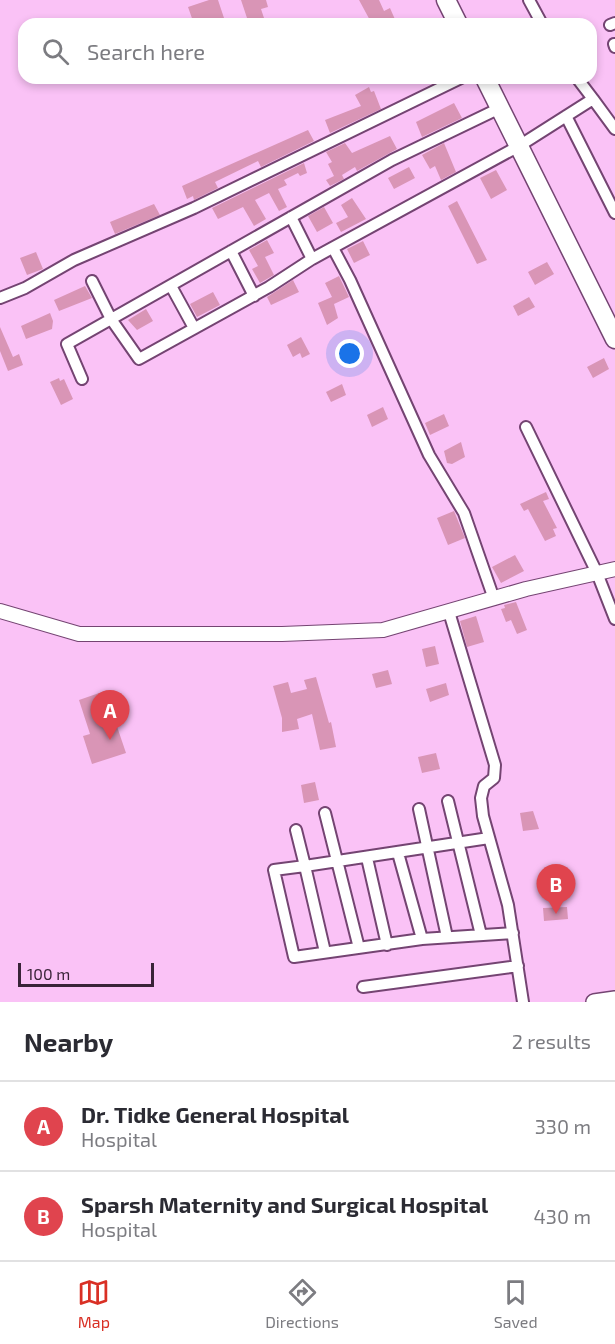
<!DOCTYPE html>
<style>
body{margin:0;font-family:"Exo 2",sans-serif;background:#f7f7f7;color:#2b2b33}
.scale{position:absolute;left:18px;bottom:15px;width:136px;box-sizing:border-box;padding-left:6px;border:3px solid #392338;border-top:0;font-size:16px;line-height:21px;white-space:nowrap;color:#392338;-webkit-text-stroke:4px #fac2f6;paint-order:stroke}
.you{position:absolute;left:350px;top:354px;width:21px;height:21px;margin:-15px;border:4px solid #fff;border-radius:50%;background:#1a73e8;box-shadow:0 0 0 9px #1a73e833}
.badge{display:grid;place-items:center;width:39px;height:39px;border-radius:50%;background:#d93025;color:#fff;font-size:20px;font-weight:700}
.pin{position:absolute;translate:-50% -50px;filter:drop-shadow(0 2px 3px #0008)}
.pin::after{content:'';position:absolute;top:32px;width:21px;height:18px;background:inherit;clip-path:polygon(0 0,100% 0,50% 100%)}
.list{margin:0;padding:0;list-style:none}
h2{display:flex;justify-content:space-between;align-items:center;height:78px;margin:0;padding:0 24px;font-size:26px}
h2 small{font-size:20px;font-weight:400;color:#7c7c81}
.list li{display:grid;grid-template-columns:39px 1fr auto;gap:18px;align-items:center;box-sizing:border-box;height:90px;padding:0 24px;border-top:2px solid #e1e1e2}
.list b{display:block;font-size:22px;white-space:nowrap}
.list p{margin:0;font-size:20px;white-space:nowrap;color:#7c7c81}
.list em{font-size:20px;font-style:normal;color:#7c7c81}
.icon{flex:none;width:33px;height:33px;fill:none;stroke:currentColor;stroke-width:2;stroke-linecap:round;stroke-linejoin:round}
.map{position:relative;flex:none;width:615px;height:1002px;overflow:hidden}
.search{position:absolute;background:#fff;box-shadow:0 3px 9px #0003;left:18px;right:18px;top:18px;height:66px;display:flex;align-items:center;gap:15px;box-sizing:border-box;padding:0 21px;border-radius:18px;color:#7c7c81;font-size:22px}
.sheet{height:258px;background:#fff}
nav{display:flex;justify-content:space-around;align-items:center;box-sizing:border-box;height:84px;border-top:2px solid #e1e1e2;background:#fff;font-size:16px;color:#7c7c81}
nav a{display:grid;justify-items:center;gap:3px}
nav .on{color:#d93025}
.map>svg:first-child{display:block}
.building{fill:#d995b6}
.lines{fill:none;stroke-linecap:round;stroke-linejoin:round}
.street-casing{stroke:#744472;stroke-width:14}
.secondary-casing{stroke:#744472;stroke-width:16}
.primary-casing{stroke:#744472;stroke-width:18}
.highway-casing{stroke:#744472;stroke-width:21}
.street{stroke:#fff;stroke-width:10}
.secondary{stroke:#fff;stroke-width:14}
.primary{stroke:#fff;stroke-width:15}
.highway{stroke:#fff;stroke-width:18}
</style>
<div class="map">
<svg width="615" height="1002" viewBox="0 0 615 1002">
<rect width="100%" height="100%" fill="#fac2f6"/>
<path class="building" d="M 209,0 L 218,0 L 226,24 L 194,24 L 188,7 Z
M 241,0 L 266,0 L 268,7 L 261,9 L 266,24 L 249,24 Z
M 359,0 L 379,0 L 384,11 L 390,8 L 397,24 L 372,24 Z
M 369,87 L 371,92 L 374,91 L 381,109 L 330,133 L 325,120 L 361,106 L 355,95 Z
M 454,103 L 462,118 L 422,137 L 416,122 Z
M 308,130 L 314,141 L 261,167 L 258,161 L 215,182 L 218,188 L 194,200 L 193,196 L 187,199 L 182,186 Z
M 390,136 L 397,149 L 357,171 L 355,167 L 342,175 L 344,179 L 330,186 L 326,180 L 334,176 L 328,164 L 332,162 L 326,152 L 345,143 L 352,153 Z
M 444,143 L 456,172 L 441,180 L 435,166 L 430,169 L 422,155 Z
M 304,163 L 307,173 L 300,176 L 298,173 L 284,180 L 287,185 L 278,189 L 287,207 L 279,211 L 269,193 L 255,200 L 266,219 L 254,226 L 243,207 L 218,219 L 212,208 Z
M 409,167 L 415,178 L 394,189 L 388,178 Z
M 496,170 L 507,190 L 491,199 L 480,178 Z
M 352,198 L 366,219 L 341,232 L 336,223 L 348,217 L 341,205 Z
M 457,201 L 487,260 L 477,264 L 448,206 Z
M 154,204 L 160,215 L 115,234 L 110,222 Z
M 324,207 L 333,223 L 317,232 L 308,216 Z
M 267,240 L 274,253 L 265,257 L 274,275 L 260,283 L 252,269 L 258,266 L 249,250 Z
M 363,241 L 370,255 L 354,263 L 347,249 Z
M 36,252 L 43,269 L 27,275 L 20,258 Z
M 547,262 L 554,274 L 535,285 L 528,272 Z
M 339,276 L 349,297 L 334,304 L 338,318 L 327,325 L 318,303 L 332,297 L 325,283 Z
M 293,280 L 299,292 L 271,305 L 267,297 Z
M 85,286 L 92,298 L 59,311 L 54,300 Z
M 213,292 L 220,305 L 197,317 L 190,304 Z
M 529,297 L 535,307 L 518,316 L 513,306 Z
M 146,309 L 153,321 L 137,330 L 128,320 Z
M 50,313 L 53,321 L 52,329 L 26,339 L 21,326 Z
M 0,327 L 13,357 L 19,354 L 23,365 L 8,371 L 0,351 Z
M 301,337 L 310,354 L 302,358 L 300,353 L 293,357 L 287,345 Z
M 604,358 L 609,369 L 593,378 L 587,367 Z
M 59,378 L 60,381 L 64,379 L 73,399 L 61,405 L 50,382 Z
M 342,384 L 346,395 L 331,402 L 326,392 Z
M 383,407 L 388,419 L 372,427 L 367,415 Z
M 444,414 L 449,426 L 430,435 L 425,423 Z
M 461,442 L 465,457 L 452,464 L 447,463 L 444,451 Z
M 546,492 L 549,499 L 543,501 L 557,528 L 553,529 L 556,536 L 545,541 L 528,509 L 524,511 L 520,504 Z
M 454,511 L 465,538 L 448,545 L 437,518 Z
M 515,555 L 524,571 L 501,583 L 492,567 Z
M 516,602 L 527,630 L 517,634 L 511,620 L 506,622 L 501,609 L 505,608 L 504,605 Z
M 476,616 L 484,642 L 467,647 L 460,621 Z
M 435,646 L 439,664 L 426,667 L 422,649 Z
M 388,670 L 392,684 L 376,688 L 372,674 Z
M 316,677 L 329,723 L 331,722 L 336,747 L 320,750 L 312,714 L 297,719 L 299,729 L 282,732 L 282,718 L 273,686 L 288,682 L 291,693 L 307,689 L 304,680 Z
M 446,683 L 449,695 L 430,702 L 426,689 Z
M 105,691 L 126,753 L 92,764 L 83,736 L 90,734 L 79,700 Z
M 436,753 L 440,769 L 422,773 L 418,757 Z
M 315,782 L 319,800 L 304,803 L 301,785 Z
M 533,811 L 539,829 L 523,831 L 520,813 Z
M 567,907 L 568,919 L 544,921 L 543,908 Z"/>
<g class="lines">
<g class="street-casing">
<path id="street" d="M 529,0 L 542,24
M 610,25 L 615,23
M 614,44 L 615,47
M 593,99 L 615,129
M 566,116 L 615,213
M 291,217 L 312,259
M 333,248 L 350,280 L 429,455 L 464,513 L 494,599
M 231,251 L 254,296
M 92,281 L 111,319 L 139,359 L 269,287 L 312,259 L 519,146 L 593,99 L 577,78
M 171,286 L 194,328
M 0,298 L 25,288 L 74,260 L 194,208 L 461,78
M 82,379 L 67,344 L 392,160 L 500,108
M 526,427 L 597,573 L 615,619
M 449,612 L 495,765 L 494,778 L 484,786 L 481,798 L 483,816 L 508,905 L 523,1002
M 448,801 L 481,935
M 419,809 L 447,937
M 325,813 L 359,948
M 296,830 L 305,866 L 274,870 L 294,957 L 422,939 L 513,933
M 398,853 L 422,939
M 367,858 L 387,945
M 325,952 L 305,866 L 489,838
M 363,987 L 518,966"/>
</g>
<g class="secondary-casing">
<path id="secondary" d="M 0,611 L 79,634 L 282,634 L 383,630 L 526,589 L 615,569"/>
</g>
<g class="primary-casing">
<path id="primary" d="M 594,1002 L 615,999"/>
</g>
<g class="highway-casing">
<path id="highway" d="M 446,0 L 458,24
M 485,78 L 615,339"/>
</g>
<use href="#street" class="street"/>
<use href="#secondary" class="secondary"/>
<use href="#primary" class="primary"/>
<use href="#highway" class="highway"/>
</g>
</svg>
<div class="scale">100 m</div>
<div class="you"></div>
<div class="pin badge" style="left:110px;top:740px;background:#e0444e">A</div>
<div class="pin badge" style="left:556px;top:914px;background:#e0444e">B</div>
<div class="search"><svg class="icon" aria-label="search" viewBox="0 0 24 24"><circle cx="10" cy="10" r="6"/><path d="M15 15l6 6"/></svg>Search here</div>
</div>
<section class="sheet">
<h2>Nearby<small>2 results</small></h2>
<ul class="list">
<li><span class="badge" style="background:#e0444e">A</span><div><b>Dr. Tidke General Hospital</b><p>Hospital</p></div><em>330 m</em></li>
<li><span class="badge" style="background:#e0444e">B</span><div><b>Sparsh Maternity and Surgical Hospital</b><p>Hospital</p></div><em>430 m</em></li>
</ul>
</section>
<nav>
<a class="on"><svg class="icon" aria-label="map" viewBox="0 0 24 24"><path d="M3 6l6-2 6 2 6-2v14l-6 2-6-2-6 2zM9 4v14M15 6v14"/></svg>Map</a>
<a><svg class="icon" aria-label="directions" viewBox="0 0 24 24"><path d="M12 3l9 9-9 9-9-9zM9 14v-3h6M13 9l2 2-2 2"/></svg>Directions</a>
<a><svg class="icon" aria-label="saved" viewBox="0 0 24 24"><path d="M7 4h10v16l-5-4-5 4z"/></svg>Saved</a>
</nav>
